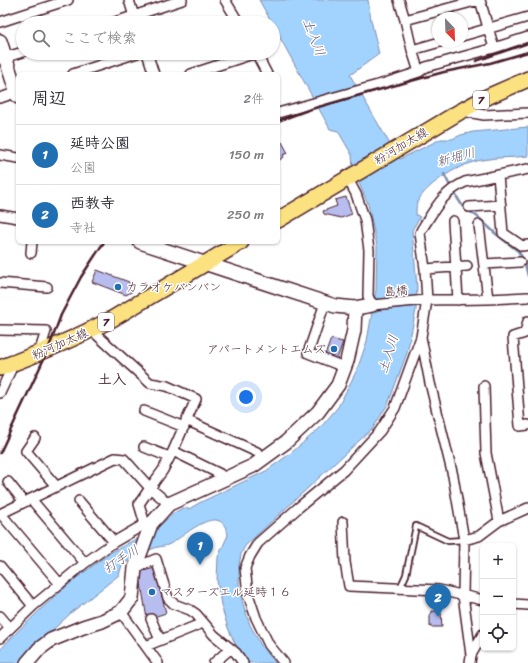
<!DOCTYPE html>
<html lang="ja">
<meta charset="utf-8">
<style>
body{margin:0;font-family:Sriracha,"Klee One",sans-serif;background:#f2f2f3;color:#2b2b33}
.controls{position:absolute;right:12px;bottom:12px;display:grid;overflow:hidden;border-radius:6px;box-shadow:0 1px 3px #0004}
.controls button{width:36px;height:36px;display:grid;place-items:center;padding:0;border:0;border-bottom:1px solid #e1e1e2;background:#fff;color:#2b2b33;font:20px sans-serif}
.compass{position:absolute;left:432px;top:12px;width:36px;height:36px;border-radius:50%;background:#fff;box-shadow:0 1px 3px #0004;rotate:157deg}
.you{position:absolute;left:246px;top:397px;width:14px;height:14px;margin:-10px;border:3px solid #fff;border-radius:50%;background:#1a73e8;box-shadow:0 0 0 6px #1a73e833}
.badge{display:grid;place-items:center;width:26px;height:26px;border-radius:50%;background:#1f6fb2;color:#fff;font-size:13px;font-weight:700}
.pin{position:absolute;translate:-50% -33px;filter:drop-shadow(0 1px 2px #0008)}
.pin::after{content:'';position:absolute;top:21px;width:14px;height:12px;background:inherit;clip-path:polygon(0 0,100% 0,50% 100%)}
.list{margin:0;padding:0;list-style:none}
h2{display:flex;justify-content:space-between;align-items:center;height:52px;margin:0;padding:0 16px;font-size:17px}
h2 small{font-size:13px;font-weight:400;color:#7c7c81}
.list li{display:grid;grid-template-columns:26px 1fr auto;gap:12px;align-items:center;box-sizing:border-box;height:60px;padding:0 16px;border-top:1px solid #e1e1e2}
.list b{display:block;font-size:15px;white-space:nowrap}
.list p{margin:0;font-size:13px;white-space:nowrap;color:#7c7c81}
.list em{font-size:13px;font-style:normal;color:#7c7c81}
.icon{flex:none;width:22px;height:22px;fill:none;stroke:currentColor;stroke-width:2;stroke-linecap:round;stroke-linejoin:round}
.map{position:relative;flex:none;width:528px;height:663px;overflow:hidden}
.search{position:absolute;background:#fff;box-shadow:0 1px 3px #0004;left:16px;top:16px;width:264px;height:44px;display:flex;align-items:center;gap:10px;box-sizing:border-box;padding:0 14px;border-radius:22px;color:#7c7c81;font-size:15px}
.panel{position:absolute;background:#fff;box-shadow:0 1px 3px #0004;left:16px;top:72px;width:264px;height:172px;border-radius:6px}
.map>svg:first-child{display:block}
.water{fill:#a2d3ff;stroke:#7f8baa}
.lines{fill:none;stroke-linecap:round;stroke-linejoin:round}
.stream{stroke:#7f8baa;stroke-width:2.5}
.building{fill:#b8bdef;stroke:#4a1f2b}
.lane-casing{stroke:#4a1f2b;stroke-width:8}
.street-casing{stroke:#4a1f2b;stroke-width:12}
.secondary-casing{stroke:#4a1f2b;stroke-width:16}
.primary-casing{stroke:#4a1f2b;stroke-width:18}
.lane{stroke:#fff;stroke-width:4.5}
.street{stroke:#fff;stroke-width:9}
.secondary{stroke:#fff;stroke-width:13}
.primary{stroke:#fbe180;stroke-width:15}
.rail{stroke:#4a1f2b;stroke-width:2.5}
.poi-dot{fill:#1f6fb2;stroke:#fff;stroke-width:1.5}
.labels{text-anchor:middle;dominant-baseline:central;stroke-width:3;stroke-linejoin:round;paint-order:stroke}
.shield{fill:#fff;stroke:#80626b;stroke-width:1}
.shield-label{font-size:11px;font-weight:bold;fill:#4a1f2b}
.street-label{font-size:12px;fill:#4a1f2b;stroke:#fff}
.poi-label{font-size:12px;fill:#4a1f2b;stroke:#fff;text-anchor:start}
.water-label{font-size:13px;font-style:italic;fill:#64556b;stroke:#fff}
.quarter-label{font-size:14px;font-weight:bold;fill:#4a1f2b;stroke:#fff}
</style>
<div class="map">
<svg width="528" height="663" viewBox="0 0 528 663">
<rect width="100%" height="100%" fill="#fff"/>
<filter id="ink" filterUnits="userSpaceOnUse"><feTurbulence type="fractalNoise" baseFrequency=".025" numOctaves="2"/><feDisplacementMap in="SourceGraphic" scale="8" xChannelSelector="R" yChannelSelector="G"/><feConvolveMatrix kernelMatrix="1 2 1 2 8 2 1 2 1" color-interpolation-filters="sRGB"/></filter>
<g filter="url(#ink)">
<path class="water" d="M 259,0 L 368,0 L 371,20 L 379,54 L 350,75 L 391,146 L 400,159 L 441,139 L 452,139 L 461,135 L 473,132 L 528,127 L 528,156 C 513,158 497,157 482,160 C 462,163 426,183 417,203 C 416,206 416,211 416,215 L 420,217 L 415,225 L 412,230 L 417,287 L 416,310 L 407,353 L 388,404 L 373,428 L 245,546 L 241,554 L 239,565 L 239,585 L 243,604 L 250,625 L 262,647 L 276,663 L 248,663 L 238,650 L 228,628 L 221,605 L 217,581 L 218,557 L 228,535 C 221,500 185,536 170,544 C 164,547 158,546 152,549 C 142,553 132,559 122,565 L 119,575 L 72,612 L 28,653 L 20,663 L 0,663 L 0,650 L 14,635 L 42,608 L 75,579 L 110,553 L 158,527 L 174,513 L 183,508 L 189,509 L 199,503 L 266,471 L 291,453 L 320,428 L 338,407 L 357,370 L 367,341 L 376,290 L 377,246 L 368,204 L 353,169 L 352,155 L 338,131 L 330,129 L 273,25 L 273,23 L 272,23 Z"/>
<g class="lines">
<path class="stream" d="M 444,174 L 449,184
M 455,194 L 463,207 L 478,217 L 496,234 L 518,251 L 524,260 L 528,276"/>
</g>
<path class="building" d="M 282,142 L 288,153 L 283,155 L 284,157 L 278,161 L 278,144 Z
M 346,197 L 352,214 L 341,218 L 324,214 L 323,211 L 337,206 L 335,200 Z
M 97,270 L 129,282 L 133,291 L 126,295 L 92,282 Z
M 331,339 L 343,342 L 337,359 L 325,355 Z
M 155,568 L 166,613 L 147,619 L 139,572 Z
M 432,611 L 438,611 L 438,613 L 441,613 L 442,627 L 430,627 L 430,613 L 432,613 Z"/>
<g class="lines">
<g class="lane-casing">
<path id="lane" d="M 400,588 L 406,575 L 416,526 L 448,541 L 464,540"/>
</g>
<g class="street-casing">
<path id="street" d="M 129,0 L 136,23
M 225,0 L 239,23
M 399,0 L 405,20
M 480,0 L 494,48
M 0,22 L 68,0
M 112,23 L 182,0
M 462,36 L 528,17
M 412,50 L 405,20 L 479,0
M 147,53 L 154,74
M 256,53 L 267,74
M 0,59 L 23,52
M 419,72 L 412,50 L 440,42
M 73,74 L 137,53
M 191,74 L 256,53
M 0,98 L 18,92
M 462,111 L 484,115 L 528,113
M 278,113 L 385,83 L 419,72 L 426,67 L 494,48 L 528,37
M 0,155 L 18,158
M 498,175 L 503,233 L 522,246 L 528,245
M 348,179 L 356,194 L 365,220 L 369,250 L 368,296 L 372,305 L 427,300 L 488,299 L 479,225
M 469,207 L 501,205
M 0,215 L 18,218
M 453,221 L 458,300
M 31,253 L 32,242
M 484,264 L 520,262
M 425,269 L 467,266
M 0,283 L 47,287
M 488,299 L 528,297
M 325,303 L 308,353 L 344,367
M 528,321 L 525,333 L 513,337 L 520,426 L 528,425
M 93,329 L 97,335 L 150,383 L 167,386 L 196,399 L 173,451 L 163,470 L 150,488 L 169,504
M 0,330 L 46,331 L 39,353
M 484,386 L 486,453 L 499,521
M 0,393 L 14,363
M 144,411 L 184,427
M 186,420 L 257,452
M 35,438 L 26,451 L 56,486
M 144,447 L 169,457
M 173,451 L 220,474
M 8,482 L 24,502
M 31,499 L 85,563
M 79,501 L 114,542
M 0,514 L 115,458 L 124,459 L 150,488 L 139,504 L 145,524 L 151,524
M 1,514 L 60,584
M 343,522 L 345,562 L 349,586 L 439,590 L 483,600
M 464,540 L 479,536 L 499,521 L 528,508
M 0,566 L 33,606
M 135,568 L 156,559 L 168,598 L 174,604 L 190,610 L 196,614 L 214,635 L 236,653 L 243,663
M 513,604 L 528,605
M 121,612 L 158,663
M 0,616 L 10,628
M 151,619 L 160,640
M 0,638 L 33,606 L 85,563 L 114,542 L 145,524
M 146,646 L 203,623
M 471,655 L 483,634
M 214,663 L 230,649
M 284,663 L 269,645 L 256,618 L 248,594 L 245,568 L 250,556 L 258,543 L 299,507 L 344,470 L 380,431 L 395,408 L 421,337
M 470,663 L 471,655 L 463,595 L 464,540 L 453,476 L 430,383 L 421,337 L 427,300 L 425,269 L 420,233 L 422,229 C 435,209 442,193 465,182 L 528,169"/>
</g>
<g class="secondary-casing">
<path id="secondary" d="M 0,41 L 18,97
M 140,242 L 335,306 L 355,308 L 372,305
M 27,663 L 39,649 L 51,640 L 83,627 L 102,621 L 121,612 L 132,598 L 135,568 L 151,524 L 169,504 L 253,466 L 286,442 L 318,412 L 338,385 L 347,361 L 354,330 L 355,308"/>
</g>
<g class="primary-casing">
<path id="primary" d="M 278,220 L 461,111 L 487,97 L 528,79
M 0,368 C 38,354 76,338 112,319 L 241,242"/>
</g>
<use href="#lane" class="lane"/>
<use href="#street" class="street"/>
<use href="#secondary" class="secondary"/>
<use href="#primary" class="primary"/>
<path class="rail" d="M 476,61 L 528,43
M 278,121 L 308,110 L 367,93 L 444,72 L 490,63 L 528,52
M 0,453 L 48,350 L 61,315 L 81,277 L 104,242"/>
</g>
</g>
<g class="poi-dot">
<circle cx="118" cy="287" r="4"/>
<circle cx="334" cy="349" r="4"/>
<circle cx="152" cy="592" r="4"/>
</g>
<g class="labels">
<g class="shield">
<rect x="473" y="91" width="16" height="18" rx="3"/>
<rect x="98" y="313" width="16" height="18" rx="3"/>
</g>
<g class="shield-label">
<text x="481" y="100">7</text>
<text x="106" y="322">7</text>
</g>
<g class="street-label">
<text transform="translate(401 146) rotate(-31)">粉河加太線</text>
<text transform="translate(396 291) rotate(-5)">島橋</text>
<text transform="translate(60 344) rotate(-24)">粉河加太線</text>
</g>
<g class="poi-label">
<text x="126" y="287">カラオケバンバン</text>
<text x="326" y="349" text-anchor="end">アパートメントエムズ</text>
<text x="160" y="592">マスターズエル延時１６</text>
</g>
<g class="water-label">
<text transform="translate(314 37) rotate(69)">土入川</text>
<text transform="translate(456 157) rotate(-15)">新堀川</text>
<text transform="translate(388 354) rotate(-73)">土入川</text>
<text transform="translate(121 559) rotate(-33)">打手川</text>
</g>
<g class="quarter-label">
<text x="112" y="379">土入</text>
</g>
</g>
</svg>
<div class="controls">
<button>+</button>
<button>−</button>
<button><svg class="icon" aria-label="locate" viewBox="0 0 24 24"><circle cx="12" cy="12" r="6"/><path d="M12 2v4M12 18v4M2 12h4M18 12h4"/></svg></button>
</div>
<svg class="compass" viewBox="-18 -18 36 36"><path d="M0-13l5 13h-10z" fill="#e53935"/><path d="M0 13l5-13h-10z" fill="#7c7c81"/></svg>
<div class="you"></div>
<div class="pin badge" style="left:200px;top:565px">1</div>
<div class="pin badge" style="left:438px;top:617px">2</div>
<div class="search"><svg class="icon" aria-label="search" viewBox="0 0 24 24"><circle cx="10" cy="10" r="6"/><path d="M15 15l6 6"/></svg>ここで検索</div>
<section class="panel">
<h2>周辺<small>2件</small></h2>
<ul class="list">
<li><span class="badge">1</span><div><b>延時公園</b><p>公園</p></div><em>150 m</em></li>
<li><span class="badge">2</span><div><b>西教寺</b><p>寺社</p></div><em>250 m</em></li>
</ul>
</section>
</div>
